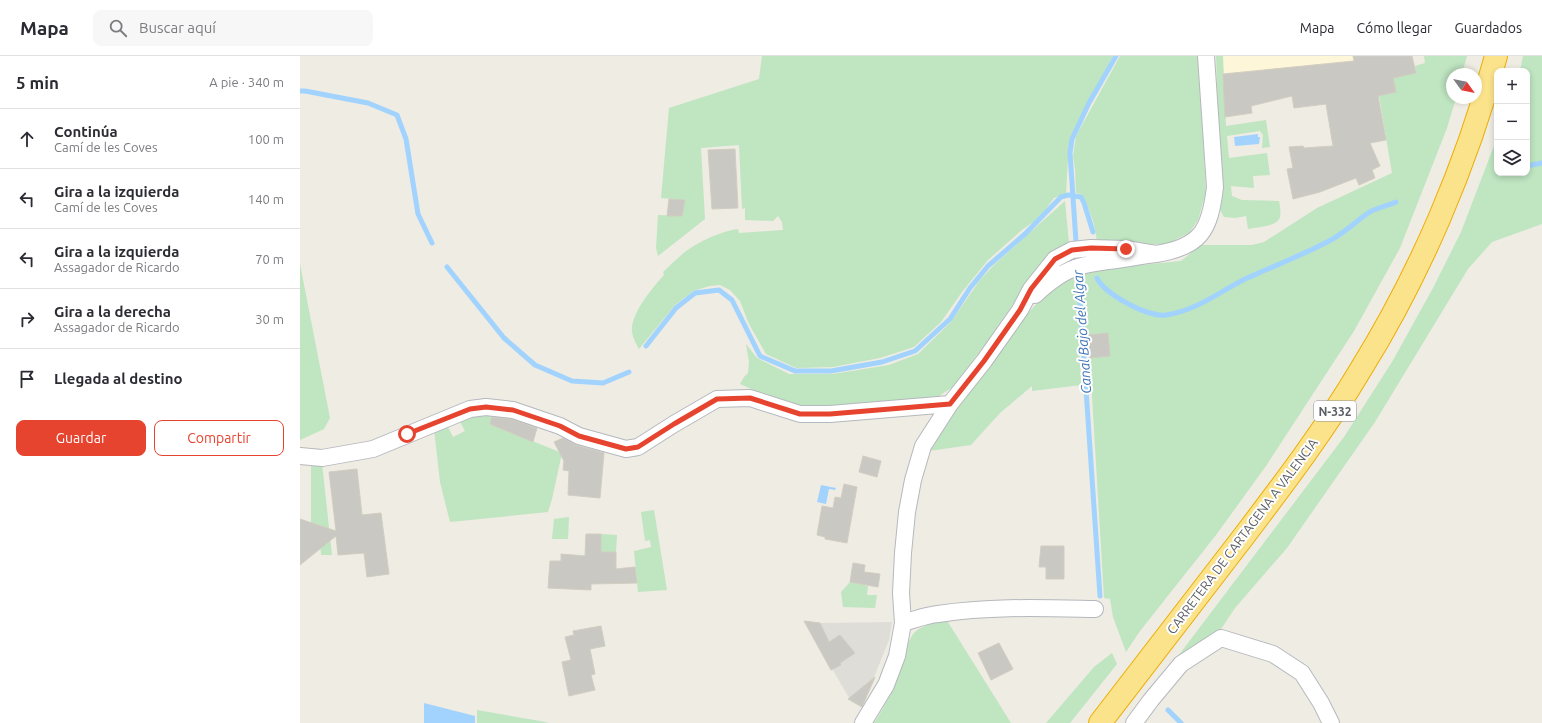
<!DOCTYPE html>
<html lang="es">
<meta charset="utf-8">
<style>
body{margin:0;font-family:Ubuntu,sans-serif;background:#f7f7f7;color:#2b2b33}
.controls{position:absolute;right:12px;top:12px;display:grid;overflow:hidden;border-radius:8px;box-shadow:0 2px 6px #0003}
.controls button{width:36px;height:36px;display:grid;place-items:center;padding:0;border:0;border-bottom:1px solid #e1e1e2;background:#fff;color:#2b2b33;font:20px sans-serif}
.compass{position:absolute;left:1146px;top:12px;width:36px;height:36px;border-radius:50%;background:#fff;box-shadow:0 2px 6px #0003;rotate:123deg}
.stop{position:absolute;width:12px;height:12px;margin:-9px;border:3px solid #e74430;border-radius:50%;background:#fff}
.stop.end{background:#e74430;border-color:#fff;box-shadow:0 1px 4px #0008}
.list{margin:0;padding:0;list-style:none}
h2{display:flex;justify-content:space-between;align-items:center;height:52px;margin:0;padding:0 16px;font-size:17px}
h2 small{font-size:13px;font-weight:400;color:#7c7c81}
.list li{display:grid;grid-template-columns:26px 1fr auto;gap:12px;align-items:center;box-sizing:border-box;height:60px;padding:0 16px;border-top:1px solid #e1e1e2}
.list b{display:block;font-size:15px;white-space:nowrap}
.list p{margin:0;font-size:13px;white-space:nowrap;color:#7c7c81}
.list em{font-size:13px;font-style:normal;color:#7c7c81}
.actions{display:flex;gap:8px;padding:12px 16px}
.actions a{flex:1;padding:9px 0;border:1px solid #e74430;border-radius:8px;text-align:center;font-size:14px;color:#e74430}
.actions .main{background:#e74430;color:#fff}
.icon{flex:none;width:22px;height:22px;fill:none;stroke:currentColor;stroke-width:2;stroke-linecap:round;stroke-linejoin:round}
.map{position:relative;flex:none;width:1242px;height:667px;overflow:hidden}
header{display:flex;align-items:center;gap:24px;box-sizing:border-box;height:56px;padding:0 20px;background:#fff;border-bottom:1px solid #e1e1e2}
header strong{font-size:19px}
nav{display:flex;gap:22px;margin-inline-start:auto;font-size:14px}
.search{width:280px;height:36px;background:#f7f7f7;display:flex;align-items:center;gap:10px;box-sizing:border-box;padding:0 14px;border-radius:8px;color:#7c7c81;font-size:15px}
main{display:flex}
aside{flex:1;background:#fff}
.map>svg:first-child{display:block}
.commercial{fill:#fdf6d8}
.industrial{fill:#dfddd7}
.green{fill:#bfe5c1}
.water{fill:#a2d3fe}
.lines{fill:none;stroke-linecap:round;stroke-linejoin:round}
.stream{stroke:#a2d3fe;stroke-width:5}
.building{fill:#cac8c2;stroke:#d2cdc1}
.minor-casing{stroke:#b5b8bd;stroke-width:18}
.highway-casing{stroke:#edac03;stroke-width:24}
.minor{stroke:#fff;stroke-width:16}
.highway{stroke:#fbe38c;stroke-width:22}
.route{stroke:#e74430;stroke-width:5}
.labels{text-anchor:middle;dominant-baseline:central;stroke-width:4;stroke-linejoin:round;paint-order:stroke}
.shield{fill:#fff;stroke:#8c8e92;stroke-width:1}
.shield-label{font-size:12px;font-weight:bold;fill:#5b5e63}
.street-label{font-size:13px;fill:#5b5e63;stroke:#fff}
.water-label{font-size:14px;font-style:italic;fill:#4278b8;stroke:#fff}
</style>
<header>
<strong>Mapa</strong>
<div class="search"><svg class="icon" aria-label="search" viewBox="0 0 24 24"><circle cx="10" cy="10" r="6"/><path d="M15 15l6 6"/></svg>Buscar aquí</div>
<nav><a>Mapa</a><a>Cómo llegar</a><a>Guardados</a></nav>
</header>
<main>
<aside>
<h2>5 min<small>A pie · 340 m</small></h2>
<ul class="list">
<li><svg class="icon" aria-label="ahead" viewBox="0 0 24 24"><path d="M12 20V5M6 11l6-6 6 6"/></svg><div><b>Continúa</b><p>Camí de les Coves</p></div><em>100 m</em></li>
<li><svg class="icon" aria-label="left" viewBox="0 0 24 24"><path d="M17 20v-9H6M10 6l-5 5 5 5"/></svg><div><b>Gira a la izquierda</b><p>Camí de les Coves</p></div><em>140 m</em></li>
<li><svg class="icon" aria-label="left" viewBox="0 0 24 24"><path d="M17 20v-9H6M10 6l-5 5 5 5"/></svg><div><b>Gira a la izquierda</b><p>Assagador de Ricardo</p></div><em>70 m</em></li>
<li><svg class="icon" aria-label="right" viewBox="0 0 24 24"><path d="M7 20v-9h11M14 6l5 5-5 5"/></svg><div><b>Gira a la derecha</b><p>Assagador de Ricardo</p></div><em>30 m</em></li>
<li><svg class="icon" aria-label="arrive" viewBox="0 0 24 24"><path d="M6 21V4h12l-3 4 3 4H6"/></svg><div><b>Llegada al destino</b></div></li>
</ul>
<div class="actions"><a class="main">Guardar</a><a>Compartir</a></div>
</aside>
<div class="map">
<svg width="1242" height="667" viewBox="0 0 1242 667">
<rect width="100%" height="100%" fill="#eeece3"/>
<path class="commercial" d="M 916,0 L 1072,0 L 1022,33 L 918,58 Z"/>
<path class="industrial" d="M 504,565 L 522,567 L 592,566 L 589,584 L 562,651 L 554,646 L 548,640 Z"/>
<path class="green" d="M 462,0 L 813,0 L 787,48 L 773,77 L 769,88 L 766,137 L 754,142 L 746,153 L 735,165 L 723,173 L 688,204 L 662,236 L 641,266 L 614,291 L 580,302 L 533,311 L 496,312 L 466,298 L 449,268 L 440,245 L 430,234 L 420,229 L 410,230 L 393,235 L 375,249 L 339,293 C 336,288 333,282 332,276 C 330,258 353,231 364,219 L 363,216 C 372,208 382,197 392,191 C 405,183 423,175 438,173 L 439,177 L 483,174 L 482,166 L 478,160 L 473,165 L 445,164 L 445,152 L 442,153 L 439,89 L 401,92 L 405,163 L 358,200 L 356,192 L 358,159 L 382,160 L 385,144 L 361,142 L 369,52 L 459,23 Z
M 820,0 L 899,0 L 906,136 L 898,164 L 889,177 L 866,188 L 797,188 C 796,170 790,153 781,138 L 776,137 L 775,113 L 773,100 L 776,80 Z
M 916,0 L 923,0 L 926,70 L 966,64 L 970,91 L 962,92 L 963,79 L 960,75 L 927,80 L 929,102 L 967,97 L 970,119 L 953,120 L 954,132 L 931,130 L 932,140 L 942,144 L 979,145 C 980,150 981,156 980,161 C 977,171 957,171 948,173 L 946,160 L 935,162 L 924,161 L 920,154 L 920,126 Z
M 1088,0 L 1110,18 L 1116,17 L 1115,10 L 1125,7 L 1124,0 L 1167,0 L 1162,18 L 1152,18 L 1152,42 L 1156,42 L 1147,72 L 1100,192 L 1054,275 L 966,410 L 916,479 L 840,575 L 826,596 L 813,561 L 810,543 L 804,542 L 791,323 L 786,277 L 780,281 L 779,291 L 781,329 L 732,335 L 732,330 L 700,357 L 671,389 L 629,395 L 657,350 L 726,259 L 750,234 L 771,219 L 774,222 L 776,238 L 784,235 L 782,215 L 881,205 L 901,189 L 952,189 L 964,186 L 1017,152 L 1092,117 L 1079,40 L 1096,36 Z
M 1223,0 L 1242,0 L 1242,168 L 1192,186 L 1168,213 L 1075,366 L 987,492 L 935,552 L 921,573 L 869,612 L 1044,381 L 1092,306 L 1133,232 L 1161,176 L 1197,82 L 1197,117 L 1227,117 L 1227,15 L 1220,15 Z
M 765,145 L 769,188 L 737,213 L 688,284 L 654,330 L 639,340 L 590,348 L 506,353 L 460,337 L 440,328 L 444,321 L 448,317 L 449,306 L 446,288 L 457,302 L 489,318 L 533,318 L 589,309 L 618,298 L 650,267 L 680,224 L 695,208 Z
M 0,208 L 30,362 L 24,373 L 0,384 Z
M 194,357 L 190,368 L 262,397 L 252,443 L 248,456 L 150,466 L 140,426 L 134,373 L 146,367 L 153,381 L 165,375 L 160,366 L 163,365 L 161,361 Z
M 11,407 L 22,407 L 32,499 L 21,499 L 19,470 L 11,467 Z
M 354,454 L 367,534 L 338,536 L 334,495 L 351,491 L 350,484 L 345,485 L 341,456 Z
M 269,461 L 268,483 L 252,483 L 254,463 Z
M 301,478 L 317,479 L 316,496 L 301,496 Z
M 550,526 L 568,530 L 567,539 L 577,539 L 575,552 L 543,551 L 541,536 Z
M 646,563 L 711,667 L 574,667 C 586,649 595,629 602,608 C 606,598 607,585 614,577 C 621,569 637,567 646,563 Z
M 812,597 L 817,608 L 770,667 L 746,667 L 794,611 Z
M 177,654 L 240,665 L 249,667 L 177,667 Z"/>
<path class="water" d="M 958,78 L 958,81 L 960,81 L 959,88 L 935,90 L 934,81 Z
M 521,429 L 536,432 L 535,434 L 529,433 L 526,448 L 517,446 Z
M 124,647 L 175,660 L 175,667 L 124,667 Z"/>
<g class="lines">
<path class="stream" d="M 0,35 L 5,35 L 68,47 L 97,59 L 106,83 L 118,158 L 132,187
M 1227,110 L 1242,107
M 147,211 L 204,282 L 235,309 L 272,325 L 303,327 L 329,316
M 797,222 C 804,238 849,262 866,259 C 895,255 918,237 943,224 C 971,211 1001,200 1029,185 C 1043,178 1055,166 1068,157 C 1076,152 1087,150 1096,146
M 346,290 L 376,252 L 395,237 L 419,234 L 432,244 L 460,300 L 495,315 L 531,315 L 582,306 L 615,295 L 650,263 L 670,232 L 688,210 L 725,178 L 761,141 L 768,139 L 781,141 L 784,147 L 793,176
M 800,540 L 770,97 L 772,83 L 789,47 L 816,0
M 868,654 L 881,667"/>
</g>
<path class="building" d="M 1053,0 L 1112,0 L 1116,17 L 1093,22 L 1096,36 L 1078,40 L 1086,84 L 1070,87 L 1080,110 L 1072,114 L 1075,122 L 1059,129 L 1056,122 L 1020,136 L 993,143 L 987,113 L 993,112 L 989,91 L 1003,90 L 1004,92 L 1033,90 L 1026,48 L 994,52 L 992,40 L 951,50 L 952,57 L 925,61 L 923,18 L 1054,5 Z
M 435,93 L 438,152 L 412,153 L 408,94 Z
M 369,143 L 385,144 L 382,160 L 367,160 Z
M 808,277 L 810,300 L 789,302 L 787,279 Z
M 192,361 L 211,363 L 237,372 L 233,386 L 190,368 Z
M 263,382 L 276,389 L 304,397 L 300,442 L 268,439 L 269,415 L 263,414 L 264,405 L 254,386 Z
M 563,400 L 581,405 L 577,421 L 559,416 Z
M 57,413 L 62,459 L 81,457 L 89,518 L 67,521 L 64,497 L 38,499 L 36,480 L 0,509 L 0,463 L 36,475 L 29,416 Z
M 544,428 L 557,431 L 547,487 L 525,483 L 525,481 L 517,479 L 522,450 L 533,452 L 535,441 L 541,442 Z
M 286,478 L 301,478 L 301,496 L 316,496 L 316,513 L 335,511 L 337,527 L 291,528 L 291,534 L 248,532 L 250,505 L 261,505 L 261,498 L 285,500 Z
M 741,490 L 764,490 L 764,523 L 746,523 L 746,511 L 739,511 Z
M 553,507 L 565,509 L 564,516 L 580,518 L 578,531 L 550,526 Z
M 504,565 L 520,567 L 529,586 L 540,579 L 555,597 L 540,607 L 541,609 L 531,614 Z
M 301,570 L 305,590 L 290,593 L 295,618 L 291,619 L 295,634 L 269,640 L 262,606 L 271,604 L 265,581 L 274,579 L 273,575 Z
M 699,587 L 713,613 L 691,624 L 678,597 Z
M 575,621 L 562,651 L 548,643 Z"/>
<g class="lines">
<g class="minor-casing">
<path id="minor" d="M 735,239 C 747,228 760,217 775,212 C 785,208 797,207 808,205 C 824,203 840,200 856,198 C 901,191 910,174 915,131 L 906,0
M 0,400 L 22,402 L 73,393 L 170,353 L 186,351 L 213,354 L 260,370 L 279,380 L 326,393 L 338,391 L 374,368 L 417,343 L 450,342 L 500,358 L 530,358 L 650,348
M 603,567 C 614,564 626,559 638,558 C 690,550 743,552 795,553
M 563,667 L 586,629 L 597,600 L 603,567 L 601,537 L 603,497 L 607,456 L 613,424 L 623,390 L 650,348 L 684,305 L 720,254 L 731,233 L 755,203 L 772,194 L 791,192 L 826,193 L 856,198
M 834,667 L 851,644 L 881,608 L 921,582 L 973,598 L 1002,617 L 1021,647 L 1031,667"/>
</g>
<g class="highway-casing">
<path id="highway" d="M 800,667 C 848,605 896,543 944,480 C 985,426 1026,372 1061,313 C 1120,218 1167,108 1196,0"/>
</g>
<use href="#minor" class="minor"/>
<use href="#highway" class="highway"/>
</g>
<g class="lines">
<path class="route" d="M 107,378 L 170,353 L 186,351 L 213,354 L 260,370 L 279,380 L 326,393 L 338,391 L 374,368 L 417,343 L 450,342 L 500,358 L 530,358 L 650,348 L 684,305 L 720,254 L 731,233 L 755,203 L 772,194 L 791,192 L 826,193"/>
</g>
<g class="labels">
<rect class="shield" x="1014" y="345" width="42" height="20" rx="3"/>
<g class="shield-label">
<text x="1035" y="355">N-332</text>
</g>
<g class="street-label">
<text transform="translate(942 480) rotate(-53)">CARRETERA DE CARTAGENA A VALENCIA</text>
</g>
<g class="water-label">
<text transform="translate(782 276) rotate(-94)">Canal Bajo del Algar</text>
</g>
</g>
</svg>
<div class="controls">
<button>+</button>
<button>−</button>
<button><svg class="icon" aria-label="layers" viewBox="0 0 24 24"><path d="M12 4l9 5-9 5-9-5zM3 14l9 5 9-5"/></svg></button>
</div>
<svg class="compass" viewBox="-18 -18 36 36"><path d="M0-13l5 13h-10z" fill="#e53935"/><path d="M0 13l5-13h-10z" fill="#7c7c81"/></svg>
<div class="stop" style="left:107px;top:378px"></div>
<div class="stop end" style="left:826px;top:193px"></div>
</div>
</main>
